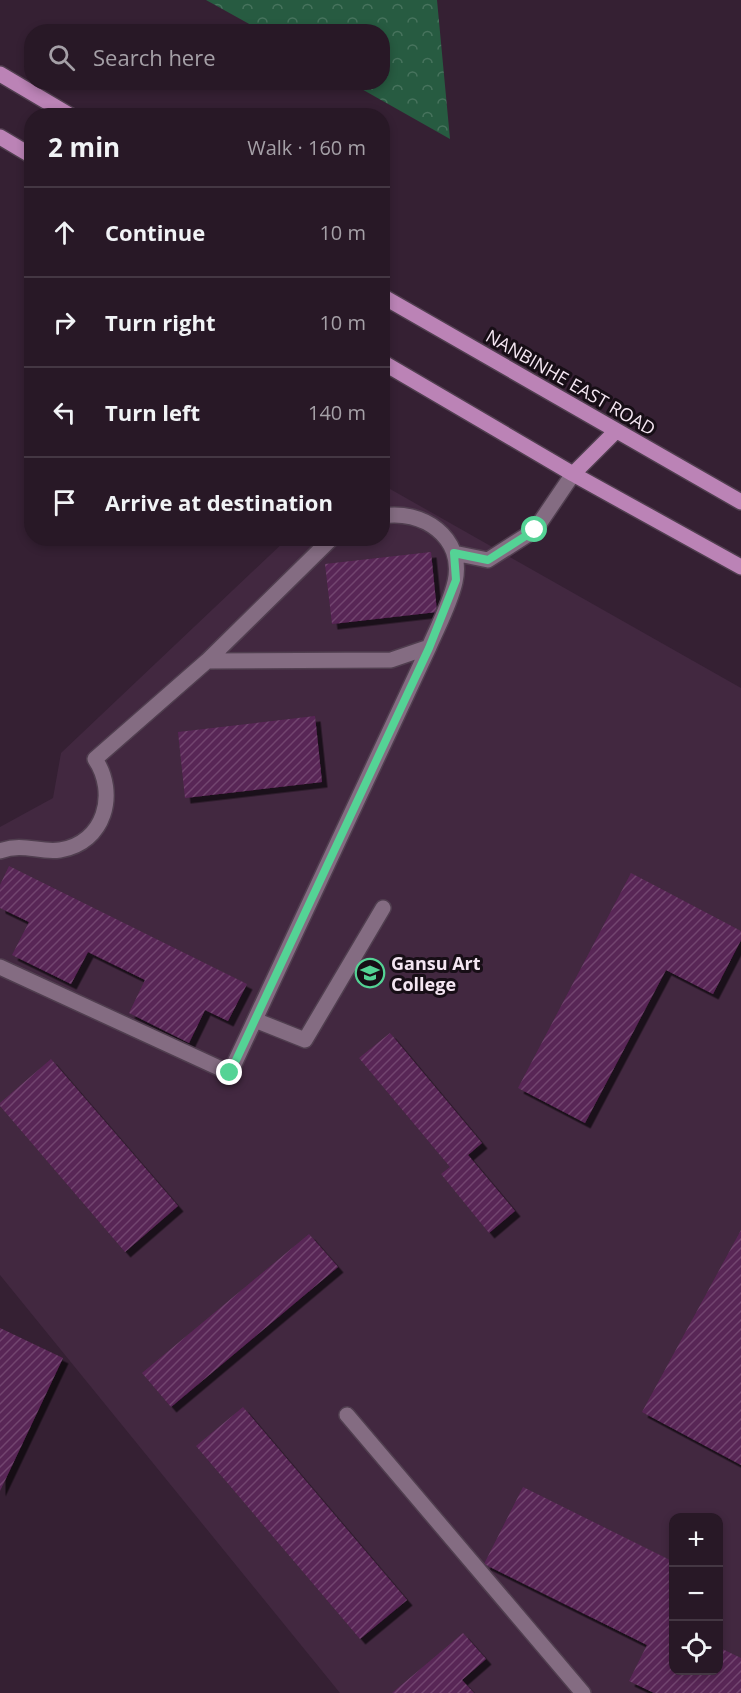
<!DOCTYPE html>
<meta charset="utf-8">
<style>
body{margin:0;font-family:"Open Sans",sans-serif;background:#342532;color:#f1f3f6}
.controls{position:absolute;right:18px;bottom:18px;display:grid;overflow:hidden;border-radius:12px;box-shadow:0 3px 9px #0003}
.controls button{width:54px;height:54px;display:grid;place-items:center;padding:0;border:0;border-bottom:2px solid #443743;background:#281826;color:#f1f3f6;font:30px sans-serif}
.stop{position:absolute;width:18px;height:18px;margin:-14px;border:4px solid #54d395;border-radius:50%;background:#fff}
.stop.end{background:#54d395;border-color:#fff;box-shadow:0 2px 6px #0008}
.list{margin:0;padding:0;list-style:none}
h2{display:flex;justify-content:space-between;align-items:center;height:78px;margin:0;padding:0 24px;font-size:26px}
h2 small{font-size:20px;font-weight:400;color:#a5a0a7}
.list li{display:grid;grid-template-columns:39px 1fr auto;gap:18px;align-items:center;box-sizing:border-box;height:90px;padding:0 24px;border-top:2px solid #443743}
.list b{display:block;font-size:22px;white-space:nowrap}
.list em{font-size:20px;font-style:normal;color:#a5a0a7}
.icon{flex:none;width:33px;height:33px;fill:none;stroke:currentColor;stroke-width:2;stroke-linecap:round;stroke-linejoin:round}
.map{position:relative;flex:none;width:741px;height:1693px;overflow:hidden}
.search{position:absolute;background:#281826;box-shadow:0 3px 9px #0003;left:24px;top:24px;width:366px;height:66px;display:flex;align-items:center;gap:15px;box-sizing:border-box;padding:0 21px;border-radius:24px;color:#a5a0a7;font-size:22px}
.panel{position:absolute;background:#281826;box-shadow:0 3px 9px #0003;left:24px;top:108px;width:366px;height:438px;border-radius:24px}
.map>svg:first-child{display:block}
.built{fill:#422840;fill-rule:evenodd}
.forest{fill:url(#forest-crowns)}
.building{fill:url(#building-hatch);filter:url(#shadow)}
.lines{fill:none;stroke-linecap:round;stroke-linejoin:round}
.minor-casing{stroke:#503e4f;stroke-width:18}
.major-casing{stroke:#503e4f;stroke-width:18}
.minor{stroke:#846c82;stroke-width:15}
.major{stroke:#bb83b6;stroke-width:15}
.route{stroke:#54d395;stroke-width:8}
.labels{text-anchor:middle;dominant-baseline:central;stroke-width:6;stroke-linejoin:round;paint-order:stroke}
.street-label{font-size:18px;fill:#f4e6f2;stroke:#170e16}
.poi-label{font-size:18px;font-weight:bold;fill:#f4e6f2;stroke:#170e16;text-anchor:start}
</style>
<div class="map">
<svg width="741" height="1693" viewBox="0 0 741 1693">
<defs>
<pattern id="forest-crowns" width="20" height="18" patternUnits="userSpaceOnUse" patternTransform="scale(1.5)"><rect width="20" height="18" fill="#275b41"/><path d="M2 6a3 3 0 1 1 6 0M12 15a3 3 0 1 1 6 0" fill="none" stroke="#47735d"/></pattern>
<pattern id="building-hatch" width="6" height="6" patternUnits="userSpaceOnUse" patternTransform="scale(1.5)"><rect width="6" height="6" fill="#592556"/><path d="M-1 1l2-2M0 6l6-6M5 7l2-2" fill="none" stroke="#71456f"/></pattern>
<filter id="shadow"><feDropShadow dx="5.5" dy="5.5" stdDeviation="0" flood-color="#0009"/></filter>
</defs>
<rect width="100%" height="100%" fill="#352033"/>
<path class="built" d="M 383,485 L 741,688 L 741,1693 L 340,1693 L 0,1275 L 0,827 L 53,798 L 61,753 L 287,539 L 382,538 ZM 674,1518 L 718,1518 L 718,1670 L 674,1670 Z"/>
<path class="forest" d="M 206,0 L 437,0 L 450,139 L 351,83 L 382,82 L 382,32 L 262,31 Z"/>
<path class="building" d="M 431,552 L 437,612 L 332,624 L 325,564 Z
M 315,716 L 322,782 L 185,798 L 178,732 Z
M 9,866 L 247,984 L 228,1021 L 205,1010 L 189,1043 L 129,1013 L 145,980 L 88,952 L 71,984 L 12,955 L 29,922 L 0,908 L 0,885 Z
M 631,873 L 741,931 L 741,940 L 713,994 L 666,970 L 585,1123 L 518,1088 Z
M 390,1033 L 482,1143 L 468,1155 L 515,1211 L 489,1233 L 441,1174 L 450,1167 L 359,1058 Z
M 51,1059 L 178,1206 L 125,1252 L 0,1106 L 0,1103 Z
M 741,1230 L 741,1465 L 642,1412 Z
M 309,1234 L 338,1267 L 171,1407 L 142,1373 Z
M 0,1328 L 63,1358 L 0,1491 Z
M 243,1407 L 407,1600 L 360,1639 L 196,1446 Z
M 523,1487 L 674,1562 L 674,1613 L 669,1622 L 674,1625 L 674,1670 L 718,1670 L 718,1647 L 741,1658 L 741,1693 L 654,1693 L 629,1681 L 647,1645 L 484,1564 Z
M 463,1633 L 486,1659 L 462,1680 L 474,1693 L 392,1693 Z"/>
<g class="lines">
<g class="minor-casing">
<path id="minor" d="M 454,553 L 488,560 L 535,530 L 573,474
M 207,661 L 391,660 L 429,647
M 0,851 C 24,842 38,853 60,850 C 105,843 118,793 95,759 L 207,661 L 332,538
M 0,967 L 230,1073 L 429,647 C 438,626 450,604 455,582 C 465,537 422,509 382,516
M 255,1020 L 305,1040 L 383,908
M 347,1415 L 583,1693"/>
</g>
<g class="major-casing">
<path id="major" d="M 0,74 L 71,116
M 0,137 L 32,156
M 382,296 L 741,502
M 382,362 L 573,474 L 741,567
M 573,474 L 616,431"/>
</g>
<use href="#minor" class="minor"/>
<use href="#major" class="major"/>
</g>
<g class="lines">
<path class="route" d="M 230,1073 L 429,648 L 456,580 L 454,553 L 488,560 L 535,530"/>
</g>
<defs>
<g id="school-ring" transform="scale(1.5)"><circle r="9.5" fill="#170e16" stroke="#54d395" stroke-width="1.5"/><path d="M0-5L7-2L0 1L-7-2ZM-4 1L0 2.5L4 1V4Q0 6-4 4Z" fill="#54d395"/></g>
</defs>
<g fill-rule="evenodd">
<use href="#school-ring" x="370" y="973"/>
</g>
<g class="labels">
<g class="street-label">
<text transform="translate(571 382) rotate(30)">NANBINHE EAST ROAD</text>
</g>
<g class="poi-label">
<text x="391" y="963">Gansu Art<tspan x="391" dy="21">College</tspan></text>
</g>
</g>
</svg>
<div class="controls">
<button>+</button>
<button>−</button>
<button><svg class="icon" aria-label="locate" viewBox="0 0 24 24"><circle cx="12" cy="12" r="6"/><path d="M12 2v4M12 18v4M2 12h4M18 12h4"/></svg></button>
</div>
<div class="stop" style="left:535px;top:530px"></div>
<div class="stop end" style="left:230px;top:1073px"></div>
<div class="search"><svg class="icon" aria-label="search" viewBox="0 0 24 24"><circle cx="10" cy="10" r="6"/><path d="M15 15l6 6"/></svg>Search here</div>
<section class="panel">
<h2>2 min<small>Walk · 160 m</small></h2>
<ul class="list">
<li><svg class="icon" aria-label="ahead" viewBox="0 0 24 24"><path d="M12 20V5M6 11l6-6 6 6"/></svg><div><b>Continue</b></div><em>10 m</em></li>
<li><svg class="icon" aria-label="right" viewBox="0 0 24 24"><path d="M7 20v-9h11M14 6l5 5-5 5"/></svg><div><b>Turn right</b></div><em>10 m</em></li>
<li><svg class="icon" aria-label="left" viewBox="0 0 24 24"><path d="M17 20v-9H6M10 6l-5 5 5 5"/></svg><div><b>Turn left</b></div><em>140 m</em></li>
<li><svg class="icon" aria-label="arrive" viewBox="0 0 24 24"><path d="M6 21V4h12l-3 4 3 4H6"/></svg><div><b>Arrive at destination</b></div></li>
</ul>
</section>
</div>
